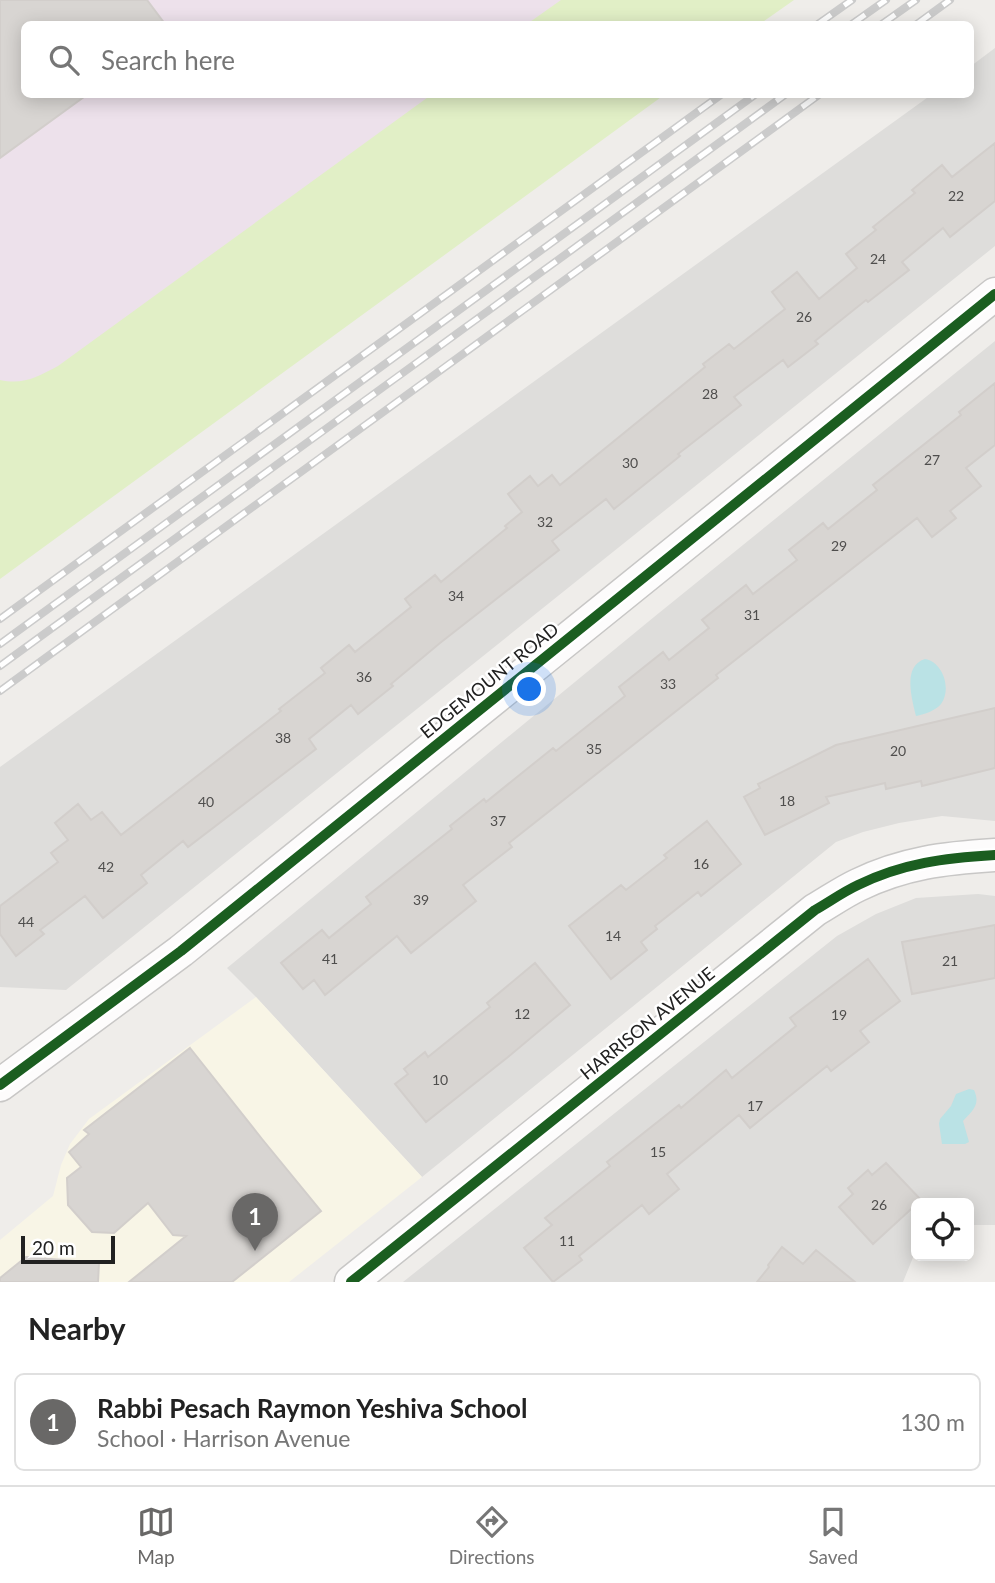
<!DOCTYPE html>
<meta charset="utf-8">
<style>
body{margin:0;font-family:Lato,sans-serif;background:#f6f6f6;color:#222}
.controls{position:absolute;right:21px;bottom:21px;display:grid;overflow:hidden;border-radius:10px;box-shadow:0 4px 18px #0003}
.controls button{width:63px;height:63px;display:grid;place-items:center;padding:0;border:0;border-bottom:2px solid #e0e0e0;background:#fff;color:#222;font:35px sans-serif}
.scale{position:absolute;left:21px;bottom:18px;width:94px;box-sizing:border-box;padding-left:7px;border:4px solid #212121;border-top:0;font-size:19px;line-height:24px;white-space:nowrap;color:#212121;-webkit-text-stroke:5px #fff;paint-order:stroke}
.you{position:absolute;left:530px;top:690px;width:24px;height:24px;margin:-18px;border:5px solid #fff;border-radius:50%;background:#1a73e8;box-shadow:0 0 0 10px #1a73e833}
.badge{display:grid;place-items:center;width:46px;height:46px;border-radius:50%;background:#696867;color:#fff;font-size:23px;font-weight:700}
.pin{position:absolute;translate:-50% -58px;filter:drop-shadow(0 2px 4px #0008)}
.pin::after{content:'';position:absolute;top:37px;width:24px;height:21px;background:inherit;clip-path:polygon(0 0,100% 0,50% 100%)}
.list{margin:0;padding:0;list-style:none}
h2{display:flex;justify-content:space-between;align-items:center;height:91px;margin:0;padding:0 28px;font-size:30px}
h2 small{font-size:23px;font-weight:400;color:#767676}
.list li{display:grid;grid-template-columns:46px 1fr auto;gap:21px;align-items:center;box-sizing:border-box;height:98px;margin:0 14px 14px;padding:0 14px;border:2px solid #e0e0e0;border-radius:10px}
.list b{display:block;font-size:26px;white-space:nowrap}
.list p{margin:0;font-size:23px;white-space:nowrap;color:#767676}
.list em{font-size:23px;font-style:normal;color:#767676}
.icon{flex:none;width:38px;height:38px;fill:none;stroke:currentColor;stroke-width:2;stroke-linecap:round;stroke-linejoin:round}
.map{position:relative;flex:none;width:995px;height:1282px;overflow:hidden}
.search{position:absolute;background:#fff;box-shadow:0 4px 18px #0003;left:21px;right:21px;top:21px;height:77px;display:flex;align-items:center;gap:18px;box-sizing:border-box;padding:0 24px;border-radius:10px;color:#767676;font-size:26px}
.sheet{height:203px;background:#fff}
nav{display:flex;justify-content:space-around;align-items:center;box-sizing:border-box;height:98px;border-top:2px solid #e0e0e0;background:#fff;font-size:19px;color:#767676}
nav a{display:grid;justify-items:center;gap:4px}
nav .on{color:#696867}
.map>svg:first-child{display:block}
.residential{fill:#dedddb}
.industrial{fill:#ede1eb}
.education{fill:#f8f5e6}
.grass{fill:#e1efc6}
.water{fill:#bae2e5}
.building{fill:#d8d5d2;stroke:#d2cecb;stroke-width:2}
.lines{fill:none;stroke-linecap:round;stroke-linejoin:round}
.minor-casing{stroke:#c8c7c6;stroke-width:35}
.minor{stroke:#fdfcfc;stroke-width:32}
.rail-casing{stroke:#cbcbcb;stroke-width:8}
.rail{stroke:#fff;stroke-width:5;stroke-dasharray:16;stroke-linecap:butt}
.cycleway-casing{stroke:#fff;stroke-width:15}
.cycleway{stroke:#1b5e20;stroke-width:10}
.labels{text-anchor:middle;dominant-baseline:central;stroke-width:5;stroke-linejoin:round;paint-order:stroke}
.number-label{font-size:14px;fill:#4f4e4d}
.street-label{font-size:18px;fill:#212121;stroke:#fff}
</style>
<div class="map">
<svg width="995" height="1282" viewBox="0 0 995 1282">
<rect width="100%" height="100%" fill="#efedea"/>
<path class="residential" d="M 995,48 L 995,246 L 66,990 L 0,987 L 0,767 L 931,95 L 970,94 L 971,66 Z
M 995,341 L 995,821 L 942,816 L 899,823 L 863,832 L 836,842 L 422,1177 L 256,997 L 227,968 L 654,617 Z
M 978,894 L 995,896 L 995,1225 L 969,1225 L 969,1203 L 916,1203 L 916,1250 L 903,1282 L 403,1282 L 837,936 L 876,914 L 916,898 Z"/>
<path class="industrial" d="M 0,0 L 608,0 L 574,24 L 24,24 L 24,94 L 475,95 L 0,433 Z"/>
<path class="education" d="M 256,997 L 422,1177 L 289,1282 L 0,1282 L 0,1240 L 53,1196 L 61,1165 L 70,1144 L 89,1119 Z"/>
<path class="grass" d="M 561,0 L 794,0 L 760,24 L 527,24 Z
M 431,95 L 664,95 L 0,579 L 0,380 C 24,385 37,377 58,366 Z"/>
<path class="water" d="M 925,659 C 943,662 952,689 941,704 C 935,711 925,714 916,716 C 912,699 902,666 925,659 Z
M 969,1089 L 974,1090 C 981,1105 972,1111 963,1121 L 969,1142 L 965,1144 L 942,1144 L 939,1124 L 940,1119 L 951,1106 L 956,1094 Z"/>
<path class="building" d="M 0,0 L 147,0 L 165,24 L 24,24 L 24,94 L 88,94 L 0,158 Z
M 995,143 L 995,201 L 950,237 L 943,228 L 902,262 L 909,270 L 868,302 L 866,300 L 815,341 L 818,344 L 788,367 L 783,360 L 734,397 L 741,405 L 678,454 L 680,456 L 614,509 L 606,499 L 552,541 L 559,550 L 440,643 L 391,684 L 393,686 L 358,714 L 351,705 L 309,739 L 316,749 L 188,847 L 183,841 L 141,875 L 147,883 L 103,918 L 85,896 L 40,930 L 44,934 L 16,956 L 0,934 L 0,906 L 58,862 L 51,853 L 68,840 L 55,823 L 78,804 L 91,820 L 102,812 L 121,835 L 281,711 L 279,709 L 325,673 L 321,668 L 349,645 L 355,652 L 411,607 L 405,599 L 435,575 L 441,582 L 507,528 L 505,526 L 522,512 L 508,494 L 530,476 L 538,486 L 552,475 L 560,485 L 705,367 L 703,364 L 729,344 L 734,349 L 785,309 L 772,292 L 797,272 L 819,299 L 857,268 L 846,254 L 876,230 L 873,227 L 915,193 L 912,190 L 942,165 L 952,177 Z
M 995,383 L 995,445 L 966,468 L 981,486 L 950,511 L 956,518 L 932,537 L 917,518 L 716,675 L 718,678 L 509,843 L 512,847 L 463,885 L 476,901 L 411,953 L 397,936 L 325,995 L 314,980 L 303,989 L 281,963 L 322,930 L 329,938 L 371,904 L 366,897 L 452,829 L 450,826 L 484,799 L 486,802 L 553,748 L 556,751 L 625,696 L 619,687 L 663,652 L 669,660 L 709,628 L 702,620 L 746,585 L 753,594 L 797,560 L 789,550 L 823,523 L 828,529 L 877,490 L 873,485 L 961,415 L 959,412 Z
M 995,708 L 995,768 L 922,786 L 921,781 L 886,789 L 885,783 L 826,797 L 829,803 L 765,835 L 744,797 L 760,788 L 758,784 L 836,745 Z
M 707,821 L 741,864 L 701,896 L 698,892 L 655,926 L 657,929 L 641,942 L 647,950 L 611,979 L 569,926 L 621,885 L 626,890 L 667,858 L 664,855 Z
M 995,925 L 995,978 L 912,994 L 902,942 Z
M 868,959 L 900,1001 L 860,1031 L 869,1042 L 831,1071 L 827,1066 L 750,1128 L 739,1115 L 667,1174 L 679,1189 L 649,1214 L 642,1205 L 579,1256 L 582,1260 L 553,1282 L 524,1248 L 552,1225 L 545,1218 L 610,1166 L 607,1162 L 679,1105 L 681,1108 L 726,1070 L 732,1078 L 796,1026 L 790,1018 Z
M 535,963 L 570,1005 L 508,1057 L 426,1122 L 395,1084 L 408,1074 L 404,1069 L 425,1052 L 428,1057 L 490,1007 L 487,1003 Z
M 190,1048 L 262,1139 L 321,1211 L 232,1282 L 129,1282 L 186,1236 L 173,1235 L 148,1203 L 114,1233 L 92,1232 L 68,1205 L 67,1178 L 81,1167 L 69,1152 L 89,1134 L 84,1130 Z
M 886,1163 L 921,1200 L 873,1244 L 839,1207 L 853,1194 L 848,1188 L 868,1170 L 872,1175 Z
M 782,1247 L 803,1264 L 816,1250 L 855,1282 L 757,1282 L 769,1267 L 768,1265 Z
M 26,1257 L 99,1263 L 98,1282 L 0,1282 L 0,1278 Z"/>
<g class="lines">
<g class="minor-casing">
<path id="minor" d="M 0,1085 L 181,951 L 995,294
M 351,1282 L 815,910 C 829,902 843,892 858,885 C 903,863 945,858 995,855"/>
</g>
<use href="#minor" class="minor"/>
<g class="rail-casing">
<path id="rail" d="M 818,24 L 852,0
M 852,24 L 886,0
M 882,24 L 916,0
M 917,24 L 950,0
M 0,619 L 722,94
M 0,644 L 756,94
M 0,666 L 786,94
M 0,691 L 820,94"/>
</g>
<use href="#rail" class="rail"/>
<g class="cycleway-casing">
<path id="cycleway" d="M 0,1085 L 181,951 L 995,294
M 351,1282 L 815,910 C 829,902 843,892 858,885 C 903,863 945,858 995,855"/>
</g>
<use href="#cycleway" class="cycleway"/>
</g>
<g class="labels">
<g class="number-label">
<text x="956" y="195">22</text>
<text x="878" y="258">24</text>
<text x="804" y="316">26</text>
<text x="710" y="393">28</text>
<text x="932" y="459">27</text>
<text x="630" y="462">30</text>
<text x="545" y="521">32</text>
<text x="839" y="545">29</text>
<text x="456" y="595">34</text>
<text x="752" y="614">31</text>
<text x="364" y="676">36</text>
<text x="668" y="683">33</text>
<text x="283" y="737">38</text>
<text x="594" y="748">35</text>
<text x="898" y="750">20</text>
<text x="787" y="800">18</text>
<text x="206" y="801">40</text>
<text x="498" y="820">37</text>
<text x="701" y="863">16</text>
<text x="106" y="866">42</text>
<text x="421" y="899">39</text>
<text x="26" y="921">44</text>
<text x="613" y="935">14</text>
<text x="330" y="958">41</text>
<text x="950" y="960">21</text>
<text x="522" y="1013">12</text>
<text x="839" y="1014">19</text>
<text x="440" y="1079">10</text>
<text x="755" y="1105">17</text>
<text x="658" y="1151">15</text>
<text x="879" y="1204">26</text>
<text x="567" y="1240">11</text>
</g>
<g class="street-label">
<text transform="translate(489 680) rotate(-39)">EDGEMOUNT ROAD</text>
<text transform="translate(647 1023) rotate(-39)">HARRISON AVENUE</text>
</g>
</g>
</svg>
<div class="controls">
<button><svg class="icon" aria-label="locate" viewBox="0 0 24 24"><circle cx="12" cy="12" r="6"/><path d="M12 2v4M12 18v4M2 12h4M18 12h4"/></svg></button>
</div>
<div class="scale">20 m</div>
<div class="you"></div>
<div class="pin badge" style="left:255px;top:1251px">1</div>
<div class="search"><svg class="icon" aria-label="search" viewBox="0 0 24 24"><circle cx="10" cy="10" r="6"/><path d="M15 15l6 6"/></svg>Search here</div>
</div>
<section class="sheet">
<h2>Nearby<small></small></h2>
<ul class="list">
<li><span class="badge">1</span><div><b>Rabbi Pesach Raymon Yeshiva School</b><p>School · Harrison Avenue</p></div><em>130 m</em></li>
</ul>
</section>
<nav>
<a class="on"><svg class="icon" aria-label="map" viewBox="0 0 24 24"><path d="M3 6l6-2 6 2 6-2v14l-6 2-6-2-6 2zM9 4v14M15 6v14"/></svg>Map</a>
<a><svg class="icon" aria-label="directions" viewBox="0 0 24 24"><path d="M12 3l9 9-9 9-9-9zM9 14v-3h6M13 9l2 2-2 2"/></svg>Directions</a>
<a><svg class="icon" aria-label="saved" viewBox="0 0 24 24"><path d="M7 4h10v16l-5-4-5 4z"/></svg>Saved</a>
</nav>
